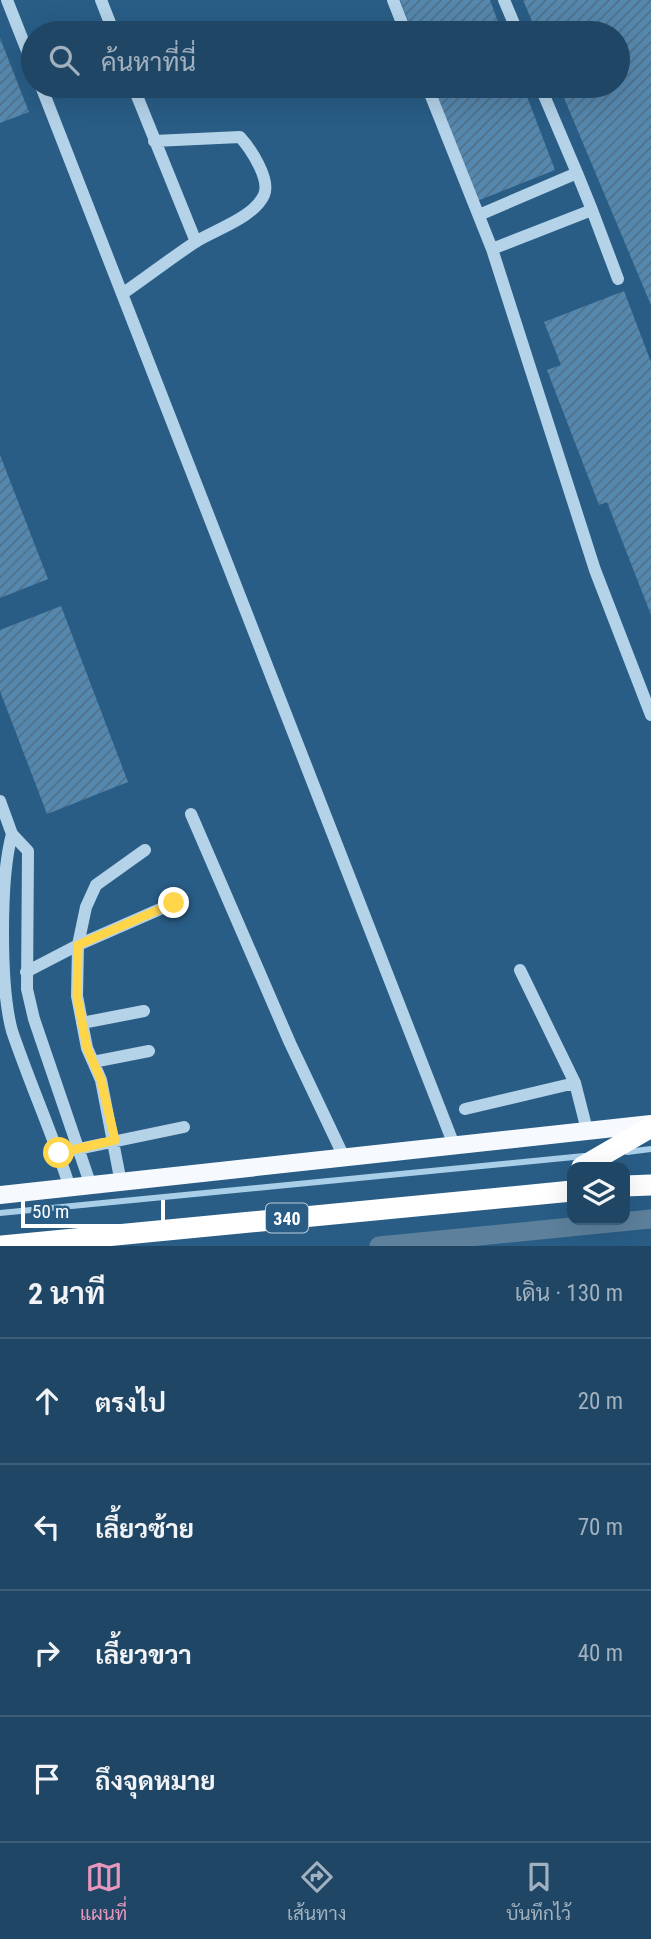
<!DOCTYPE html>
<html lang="th">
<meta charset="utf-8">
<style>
body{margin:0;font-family:"Roboto Condensed",Sarabun,sans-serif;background:#2c506d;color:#f1f3f6}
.controls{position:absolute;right:21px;bottom:21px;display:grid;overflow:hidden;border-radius:14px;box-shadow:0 7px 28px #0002}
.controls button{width:63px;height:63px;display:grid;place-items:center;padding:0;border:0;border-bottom:2px solid #3c5e78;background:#1f4664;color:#f1f3f6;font:35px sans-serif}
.scale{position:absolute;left:21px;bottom:18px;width:144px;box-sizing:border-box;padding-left:7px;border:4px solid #fff;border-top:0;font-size:19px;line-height:24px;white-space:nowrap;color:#fff;-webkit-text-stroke:5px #295d86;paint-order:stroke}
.stop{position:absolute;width:21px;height:21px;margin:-16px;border:5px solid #ffd54a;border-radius:50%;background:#fff}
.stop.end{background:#ffd54a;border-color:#fff;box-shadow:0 2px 7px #0008}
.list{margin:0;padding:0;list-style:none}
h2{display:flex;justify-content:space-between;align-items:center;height:91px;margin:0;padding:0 28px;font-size:30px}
h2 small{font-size:23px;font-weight:400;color:#a1b1bf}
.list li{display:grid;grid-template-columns:46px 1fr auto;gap:21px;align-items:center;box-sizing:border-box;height:126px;padding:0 28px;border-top:2px solid #3c5e78}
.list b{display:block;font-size:26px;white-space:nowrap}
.list em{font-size:23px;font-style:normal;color:#a1b1bf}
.icon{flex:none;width:38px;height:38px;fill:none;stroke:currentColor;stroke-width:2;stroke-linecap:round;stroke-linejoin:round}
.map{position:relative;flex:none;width:651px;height:1246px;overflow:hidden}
.search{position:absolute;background:#1f4664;box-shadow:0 7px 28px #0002;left:21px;right:21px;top:21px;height:77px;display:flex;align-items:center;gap:18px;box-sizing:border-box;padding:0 24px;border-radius:38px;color:#a1b1bf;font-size:26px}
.sheet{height:595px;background:#1f4664}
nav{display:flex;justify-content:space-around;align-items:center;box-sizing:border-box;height:98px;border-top:2px solid #3c5e78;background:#1f4664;font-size:19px;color:#a1b1bf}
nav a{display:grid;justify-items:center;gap:4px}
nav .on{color:#e797bd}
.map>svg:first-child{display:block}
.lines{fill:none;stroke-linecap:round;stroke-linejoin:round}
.stream{stroke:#a9cee8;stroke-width:6}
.canal{stroke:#5d819c;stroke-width:19}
.building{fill:url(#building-hatch)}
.minor{stroke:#b4d2e8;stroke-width:12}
.major{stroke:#f6fafe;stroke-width:18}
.highway{stroke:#fff;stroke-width:21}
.route{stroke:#ffd54a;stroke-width:9}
.labels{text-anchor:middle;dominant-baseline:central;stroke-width:6;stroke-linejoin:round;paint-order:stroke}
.shield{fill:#295d86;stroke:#bfcedb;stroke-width:2}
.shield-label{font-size:18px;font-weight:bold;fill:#fff}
</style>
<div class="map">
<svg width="651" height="1246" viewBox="0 0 651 1246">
<defs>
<pattern id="building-hatch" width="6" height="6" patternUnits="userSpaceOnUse" patternTransform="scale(1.75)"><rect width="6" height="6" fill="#5588af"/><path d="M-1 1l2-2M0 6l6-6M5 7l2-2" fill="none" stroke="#517087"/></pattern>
</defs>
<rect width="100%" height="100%" fill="#295d86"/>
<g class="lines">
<path class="stream" d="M 627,1152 L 651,1149
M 0,1213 L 584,1156"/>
<path class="canal" d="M 379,1246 L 651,1219"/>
</g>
<path class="building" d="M 400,0 L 490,0 L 502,33 L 413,33 Z
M 523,0 L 651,0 L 651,305 L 559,86 L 618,86 L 618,33 L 537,33 Z
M 0,38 L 29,112 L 0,123 Z
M 433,86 L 523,86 L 555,170 L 477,201 Z
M 624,291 L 651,362 L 651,615 L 607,502 L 599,505 L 547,370 L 561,365 L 544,322 Z
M 0,455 L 48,579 L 0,598 Z
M 61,606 L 128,782 L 47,814 L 0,691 L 0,630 Z"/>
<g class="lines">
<path class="minor" d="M 7,0 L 33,66
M 101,0 L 114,33
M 393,0 L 406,33
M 504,0 L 518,33
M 41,86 L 454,1145
M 133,86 L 196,242
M 427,86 L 492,249 L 595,570 L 651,715
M 577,173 L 592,210
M 479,215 L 577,173 L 540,86
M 492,249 L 592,210 L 618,279
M 122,294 C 147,277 171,258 197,241 C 217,229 254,217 264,195 C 271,179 250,148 240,137 L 154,141
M 0,801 L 12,834 L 28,851 L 27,989 L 34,1019 L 91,1186
M 191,814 L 290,1043 L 343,1155
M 12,834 C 0,878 0,987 12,1031 C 30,1084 53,1135 70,1188
M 520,970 L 575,1083 L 587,1130
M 26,972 L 78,945 L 174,903
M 82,1023 L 144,1011
M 93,1062 L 149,1051
M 465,1109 L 575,1083
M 59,1153 L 184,1127
M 121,1183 L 101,1080 L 87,1048 L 77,996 L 78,945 L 86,907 L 96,885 L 145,850"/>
<path class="major" d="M 0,1195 L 651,1124"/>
<path class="highway" d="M 582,1167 L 651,1127
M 625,1186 L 651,1185
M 2,1246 L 572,1191"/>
</g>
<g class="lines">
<path class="route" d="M 59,1153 L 115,1140 L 101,1080 L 87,1048 L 77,996 L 78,945 L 174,903"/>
</g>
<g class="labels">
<rect class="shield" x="266" y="1203.5" width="42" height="29" rx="5"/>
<g class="shield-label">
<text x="287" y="1218">340</text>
</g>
</g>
</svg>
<div class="controls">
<button><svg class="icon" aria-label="layers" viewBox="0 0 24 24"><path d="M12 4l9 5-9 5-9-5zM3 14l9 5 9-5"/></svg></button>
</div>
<div class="scale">50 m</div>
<div class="stop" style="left:59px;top:1153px"></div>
<div class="stop end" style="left:174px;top:903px"></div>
<div class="search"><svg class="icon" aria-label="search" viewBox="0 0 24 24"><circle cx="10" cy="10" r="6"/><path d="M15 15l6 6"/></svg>ค้นหาที่นี่</div>
</div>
<section class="sheet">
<h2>2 นาที<small>เดิน · 130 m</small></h2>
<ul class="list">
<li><svg class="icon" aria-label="ahead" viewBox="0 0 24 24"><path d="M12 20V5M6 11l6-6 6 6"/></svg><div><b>ตรงไป</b></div><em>20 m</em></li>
<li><svg class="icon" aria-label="left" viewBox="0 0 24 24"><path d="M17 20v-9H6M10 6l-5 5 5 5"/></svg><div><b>เลี้ยวซ้าย</b></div><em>70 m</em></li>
<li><svg class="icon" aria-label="right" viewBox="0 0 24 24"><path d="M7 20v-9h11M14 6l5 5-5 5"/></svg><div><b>เลี้ยวขวา</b></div><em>40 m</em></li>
<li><svg class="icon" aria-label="arrive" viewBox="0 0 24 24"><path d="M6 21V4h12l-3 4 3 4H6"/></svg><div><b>ถึงจุดหมาย</b></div></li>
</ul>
</section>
<nav>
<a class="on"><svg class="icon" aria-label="map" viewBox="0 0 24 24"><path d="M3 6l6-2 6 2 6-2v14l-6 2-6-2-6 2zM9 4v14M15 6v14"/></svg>แผนที่</a>
<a><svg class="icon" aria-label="directions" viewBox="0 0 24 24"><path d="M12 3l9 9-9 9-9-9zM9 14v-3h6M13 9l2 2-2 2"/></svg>เส้นทาง</a>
<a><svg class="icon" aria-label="saved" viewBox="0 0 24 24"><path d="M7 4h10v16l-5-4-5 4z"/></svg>บันทึกไว้</a>
</nav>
